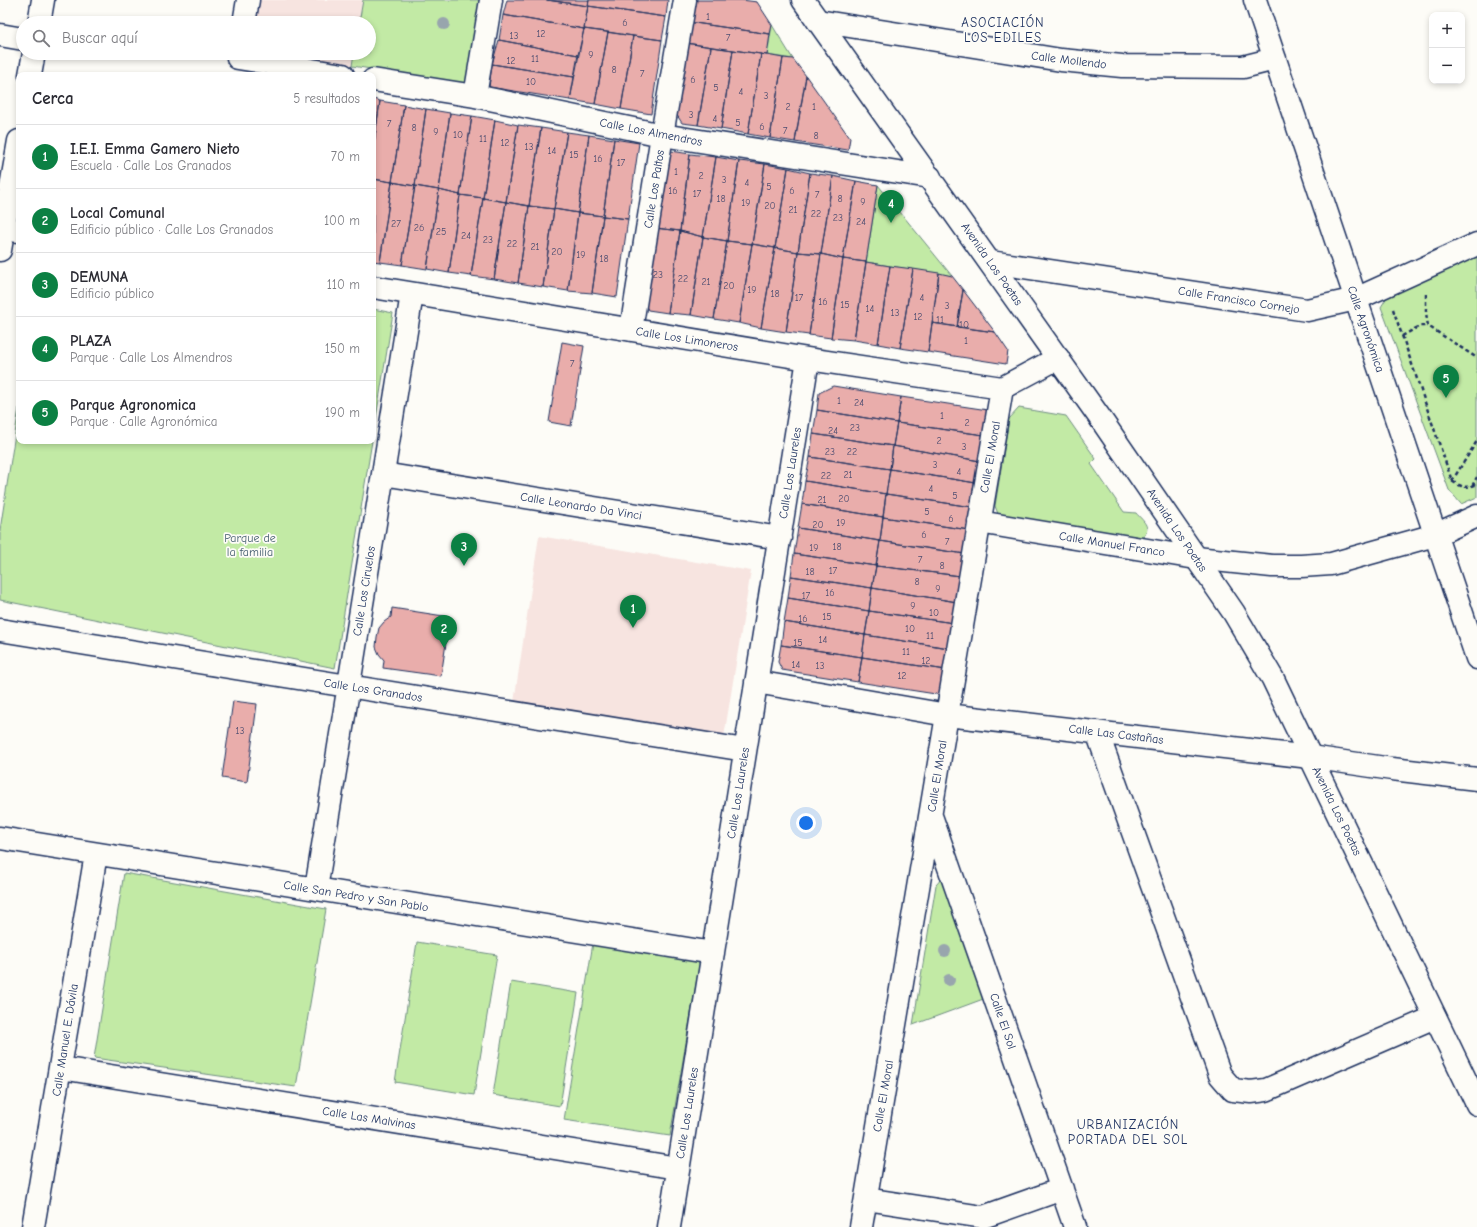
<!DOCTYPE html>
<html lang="es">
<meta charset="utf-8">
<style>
body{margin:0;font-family:"Comic Neue",sans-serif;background:#f2f2f3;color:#2b2b33}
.controls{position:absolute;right:12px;top:12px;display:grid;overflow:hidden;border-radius:8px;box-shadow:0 2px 6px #0003}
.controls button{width:36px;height:36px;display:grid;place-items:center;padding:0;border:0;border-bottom:1px solid #e1e1e2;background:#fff;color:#2b2b33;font:20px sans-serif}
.you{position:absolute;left:806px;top:823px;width:14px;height:14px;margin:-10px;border:3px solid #fff;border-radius:50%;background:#1a73e8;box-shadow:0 0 0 6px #1a73e833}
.badge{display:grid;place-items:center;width:26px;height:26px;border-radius:50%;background:#0b8043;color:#fff;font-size:13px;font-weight:700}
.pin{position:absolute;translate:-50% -33px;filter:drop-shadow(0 1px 2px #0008)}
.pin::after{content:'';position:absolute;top:21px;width:14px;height:12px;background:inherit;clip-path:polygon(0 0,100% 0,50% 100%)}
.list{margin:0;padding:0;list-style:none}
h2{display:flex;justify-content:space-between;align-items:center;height:52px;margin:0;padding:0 16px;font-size:17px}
h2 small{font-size:13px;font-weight:400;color:#7c7c81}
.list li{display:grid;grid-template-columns:26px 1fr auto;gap:12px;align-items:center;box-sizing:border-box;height:64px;padding:0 16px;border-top:1px solid #e1e1e2}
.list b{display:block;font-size:15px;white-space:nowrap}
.list p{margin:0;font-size:13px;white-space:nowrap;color:#7c7c81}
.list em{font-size:13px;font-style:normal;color:#7c7c81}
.icon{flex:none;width:22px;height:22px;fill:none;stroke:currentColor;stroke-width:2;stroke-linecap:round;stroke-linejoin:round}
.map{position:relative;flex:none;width:1477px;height:1227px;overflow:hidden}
.search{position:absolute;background:#fff;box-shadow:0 2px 6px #0003;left:16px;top:16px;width:360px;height:44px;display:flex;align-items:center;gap:10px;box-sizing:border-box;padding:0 14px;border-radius:22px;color:#7c7c81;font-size:15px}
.panel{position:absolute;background:#fff;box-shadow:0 2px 6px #0003;left:16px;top:72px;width:360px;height:372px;border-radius:8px}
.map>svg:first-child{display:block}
.built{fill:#f7e4e0}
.green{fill:#c2eaa5;stroke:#6e8c82}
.building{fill:#e9adab;stroke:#1b2f5e}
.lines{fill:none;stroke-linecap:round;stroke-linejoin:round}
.street-casing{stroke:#1b2f5e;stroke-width:25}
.secondary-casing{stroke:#1b2f5e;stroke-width:25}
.path{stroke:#1b2f5e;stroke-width:2.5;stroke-dasharray:4 3;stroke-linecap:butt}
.street{stroke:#fdfcf7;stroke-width:22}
.secondary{stroke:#fdfcf7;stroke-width:22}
.tree{fill:#98a5ad}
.labels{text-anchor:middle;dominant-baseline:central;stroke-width:3.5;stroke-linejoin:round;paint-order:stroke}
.number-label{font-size:10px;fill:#4e4e71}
.street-label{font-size:12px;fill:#1b2f5e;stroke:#fdfcf7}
.park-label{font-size:12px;fill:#455e70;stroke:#fdfcf7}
.neighbourhood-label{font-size:13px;letter-spacing:1px;fill:#1b2f5e;stroke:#fdfcf7}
</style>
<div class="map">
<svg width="1477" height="1227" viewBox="0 0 1477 1227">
<rect width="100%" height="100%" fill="#fdfcf7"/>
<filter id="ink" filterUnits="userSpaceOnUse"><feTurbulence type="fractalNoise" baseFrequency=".025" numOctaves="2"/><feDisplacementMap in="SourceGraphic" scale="8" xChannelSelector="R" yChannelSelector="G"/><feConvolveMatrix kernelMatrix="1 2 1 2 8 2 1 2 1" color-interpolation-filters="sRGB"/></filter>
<g filter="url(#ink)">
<path class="built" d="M 259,0 L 363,0 L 359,23 L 256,23 Z
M 272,53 L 354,53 L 352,66 Z
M 539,536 L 751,571 L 724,737 L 514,702 Z"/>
<path class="green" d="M 363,0 L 482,0 L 468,84 L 352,66 L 354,53 L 369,53 L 369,23 L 359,23 Z
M 772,25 L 793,59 L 767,55 Z
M 878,185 L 952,276 L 866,262 Z
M 1477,255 L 1477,497 L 1461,504 L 1449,490 L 1381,307 L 1390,292 Z
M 373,309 L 393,313 L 373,437 Z
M 19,408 L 19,441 L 372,441 L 335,668 L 0,600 L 0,530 Z
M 1019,408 L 1066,416 L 1096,459 L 1091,464 L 1124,512 L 1136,513 C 1144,522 1153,528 1141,539 L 1000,519 L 995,506 L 1009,419 Z
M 124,873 L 326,909 L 296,1087 L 94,1058 Z
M 943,877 L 986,998 L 913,1025 L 936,885 Z
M 417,942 L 497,955 L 474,1095 L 395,1082 Z
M 593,943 L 700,961 L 670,1136 L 564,1120 Z
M 511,982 L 578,993 L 560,1106 L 493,1095 Z"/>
<path class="building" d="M 507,0 L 547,0 L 588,6 L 584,29 L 503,15 Z
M 547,0 L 589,0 L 588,6 Z
M 589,0 L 668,0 L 666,17 L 588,6 Z
M 691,0 L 742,0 L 757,2 L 772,25 L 770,34 L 688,22 Z
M 588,6 L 666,17 L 662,40 L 584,29 Z
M 503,15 L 584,29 L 578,55 L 499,40 Z
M 688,22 L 770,34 L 767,55 L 686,43 Z
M 584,29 L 608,32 L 595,104 L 570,100 Z
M 608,32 L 633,36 L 621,109 L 595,104 Z
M 633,36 L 662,40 L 651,114 L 621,109 Z
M 499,40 L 578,55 L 574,77 L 492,64 Z
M 686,43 L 711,47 L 698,125 L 682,123 L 675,112 Z
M 711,47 L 733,50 L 721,129 L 698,125 Z
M 733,50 L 761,54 L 748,134 L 721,129 Z
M 761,54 L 783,58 L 770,138 L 748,134 Z
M 783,58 L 793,59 L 806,76 L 795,142 L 770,138 Z
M 492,64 L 574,77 L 570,100 L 489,87 Z
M 806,76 L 850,138 L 848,150 L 795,142 Z
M 373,99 L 380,101 L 373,151 Z
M 380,101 L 404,105 L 392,182 L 373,179 L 373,151 Z
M 404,105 L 426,109 L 415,186 L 392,182 Z
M 426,109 L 450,113 L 439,190 L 415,186 Z
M 450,113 L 472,116 L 460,195 L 439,190 Z
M 472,116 L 495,120 L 483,198 L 460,195 Z
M 495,120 L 518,125 L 506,202 L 483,198 Z
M 518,125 L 541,128 L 529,206 L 506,202 Z
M 541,128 L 567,132 L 554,209 L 529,206 Z
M 567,132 L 589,135 L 578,213 L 554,209 Z
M 589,135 L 614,139 L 603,216 L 578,213 Z
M 614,139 L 639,143 L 628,219 L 603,216 Z
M 665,150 L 690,154 L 680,231 L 655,228 Z
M 690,154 L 716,157 L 703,237 L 680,231 Z
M 716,157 L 739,161 L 727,241 L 703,237 Z
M 739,161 L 765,164 L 752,244 L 727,241 Z
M 765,164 L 788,168 L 775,248 L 752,244 Z
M 788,168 L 810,173 L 798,252 L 775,248 Z
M 810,173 L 833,176 L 821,254 L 798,252 Z
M 833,176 L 856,181 L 843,259 L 821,254 Z
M 373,179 L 392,182 L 380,262 L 373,261 Z
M 856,181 L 878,185 L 866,262 L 843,259 Z
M 392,182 L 415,186 L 402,265 L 380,262 Z
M 415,186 L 439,190 L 427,269 L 402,265 Z
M 439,190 L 460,195 L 449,273 L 427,269 Z
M 460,195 L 483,198 L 471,276 L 449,273 Z
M 483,198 L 506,202 L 494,279 L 471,276 Z
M 506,202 L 529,206 L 518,283 L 494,279 Z
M 529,206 L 554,209 L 543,287 L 518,283 Z
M 554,209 L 578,213 L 568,291 L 543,287 Z
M 578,213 L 603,216 L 592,293 L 568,291 Z
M 603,216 L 628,219 L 617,297 L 592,293 Z
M 655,228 L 680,231 L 668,313 L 648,310 L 643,300 Z
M 680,231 L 703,237 L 691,315 L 668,313 Z
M 703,237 L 727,241 L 714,319 L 691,315 Z
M 727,241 L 752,244 L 739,323 L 714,319 Z
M 752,244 L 775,248 L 761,328 L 739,323 Z
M 775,248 L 798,252 L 786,332 L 761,328 Z
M 798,252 L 821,254 L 809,335 L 786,332 Z
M 821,254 L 843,259 L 831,338 L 809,335 Z
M 843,259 L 866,262 L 854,340 L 831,338 Z
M 866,262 L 890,266 L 878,344 L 854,340 Z
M 890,266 L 913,269 L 900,348 L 878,344 Z
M 913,269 L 939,273 L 928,352 L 900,348 Z
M 939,273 L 952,276 L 963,290 L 957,327 L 932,323 Z
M 963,290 L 995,332 L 957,327 Z
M 932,323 L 995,332 L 1008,351 L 1006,364 L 928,352 Z
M 562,342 L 584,346 L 571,426 L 549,422 Z
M 833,386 L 901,397 L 897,423 L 817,410 L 819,393 Z
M 901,397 L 988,410 L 984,435 L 897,423 Z
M 817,410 L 897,423 L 893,446 L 813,434 Z
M 897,423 L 984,435 L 980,461 L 893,446 Z
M 813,434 L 893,446 L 890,469 L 810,457 Z
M 893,446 L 980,461 L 976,483 L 890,469 Z
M 810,457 L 890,469 L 886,494 L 805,481 Z
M 890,469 L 976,483 L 972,507 L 886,494 Z
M 805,481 L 886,494 L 883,517 L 802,504 Z
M 886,494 L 972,507 L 969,530 L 883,517 Z
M 802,504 L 883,517 L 880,541 L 798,528 Z
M 883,517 L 969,530 L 965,554 L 880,541 Z
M 798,528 L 880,541 L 876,566 L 794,554 Z
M 880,541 L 965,554 L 961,576 L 876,566 Z
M 794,554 L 876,566 L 872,588 L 791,576 Z
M 876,566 L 961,576 L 957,602 L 872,588 Z
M 791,576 L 872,588 L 869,611 L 788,598 Z
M 872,588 L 957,602 L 954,623 L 869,611 Z
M 788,598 L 869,611 L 865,635 L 784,622 Z
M 392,608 L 450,617 L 441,676 L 383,668 L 384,660 L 379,654 L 376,647 L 377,637 L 379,628 L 384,622 L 391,617 Z
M 869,611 L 954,623 L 949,648 L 865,635 Z
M 784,622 L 865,635 L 862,657 L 781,645 Z
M 865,635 L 949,648 L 946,670 L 862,657 Z
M 781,645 L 862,657 L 858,682 L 782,670 L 778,662 Z
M 862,657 L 946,670 L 942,695 L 858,682 Z
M 233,701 L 257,704 L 247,782 L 222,778 Z"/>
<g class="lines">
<g class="street-casing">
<path id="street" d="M 1255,0 L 1477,658
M 818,21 L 1061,60 L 1122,66 L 1243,67 L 1275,59
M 244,23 L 248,0
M 0,35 L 23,39
M 238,58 L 343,75
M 373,80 L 475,96 L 662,135 L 930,177
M 475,96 L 491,0
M 0,229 L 19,231
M 990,262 L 1307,310 L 1356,299 L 1477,244
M 373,287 L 808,359 L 1002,388
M 631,330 L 662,135 L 685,0
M 1002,388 L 1058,358
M 383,474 L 780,538
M 979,522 L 1196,558 L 1272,566 L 1301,566 L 1331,564 L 1435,535 L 1477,516
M 0,630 L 745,750
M 756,682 L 947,715 L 1310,757 L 1392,769 L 1477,779
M 1097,732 L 1220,1075 L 1233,1090 L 1251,1092 L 1266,1090 L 1435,1017
M 931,816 L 1075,1227
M 0,838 L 713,953
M 316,889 L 412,294
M 61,1068 L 678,1168
M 866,1199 L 983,1217 L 1062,1189
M 33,1227 L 96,854
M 669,1227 L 808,359
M 861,1227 L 1002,388"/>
</g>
<g class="secondary-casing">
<path id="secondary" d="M 803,0 L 1098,415 L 1234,613 L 1273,679 L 1477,1104
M 39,23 L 43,0
M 30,75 L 34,53
M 0,250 L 19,141"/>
</g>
<path class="path" d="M 1426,294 L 1426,313 L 1428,326 L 1477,358
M 1393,309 L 1452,481 C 1461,487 1467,489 1477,484
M 1402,336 L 1420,326 L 1428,326
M 1452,481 L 1477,441
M 1472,486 L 1477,477"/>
<use href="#street" class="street"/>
<use href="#secondary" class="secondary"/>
</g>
<g class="tree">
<circle cx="444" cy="24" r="6"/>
<circle cx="945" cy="951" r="6"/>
<circle cx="949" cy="980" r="6"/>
</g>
</g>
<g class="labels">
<g class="number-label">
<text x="708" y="17">1</text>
<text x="625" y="23">6</text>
<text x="541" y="34">12</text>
<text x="514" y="36">13</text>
<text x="728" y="38">7</text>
<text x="591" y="55">9</text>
<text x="535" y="59">11</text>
<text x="511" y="61">12</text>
<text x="614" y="70">8</text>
<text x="642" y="74">7</text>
<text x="693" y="80">6</text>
<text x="531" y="82">10</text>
<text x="716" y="88">5</text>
<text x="741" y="92">4</text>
<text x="766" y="96">3</text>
<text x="788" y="107">2</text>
<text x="814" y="107">1</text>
<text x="691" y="115">3</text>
<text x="715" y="119">4</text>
<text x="738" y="123">5</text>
<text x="389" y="124">7</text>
<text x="762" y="127">6</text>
<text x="414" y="128">8</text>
<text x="785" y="131">7</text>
<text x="436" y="132">9</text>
<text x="458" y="135">10</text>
<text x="816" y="136">8</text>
<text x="483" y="139">11</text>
<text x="505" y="143">12</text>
<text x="529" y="147">13</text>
<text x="552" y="151">14</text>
<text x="574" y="155">15</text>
<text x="598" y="159">16</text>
<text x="621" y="163">17</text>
<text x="676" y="172">1</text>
<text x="701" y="176">2</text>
<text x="724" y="180">3</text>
<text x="747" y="183">4</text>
<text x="769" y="187">5</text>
<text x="673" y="191">16</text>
<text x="792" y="191">6</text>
<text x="697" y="194">17</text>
<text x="817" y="195">7</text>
<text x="721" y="199">18</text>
<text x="840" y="199">8</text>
<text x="863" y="202">9</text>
<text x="746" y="203">19</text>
<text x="770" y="206">20</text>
<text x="793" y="210">21</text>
<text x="816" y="214">22</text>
<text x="838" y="218">23</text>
<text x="861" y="222">24</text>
<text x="396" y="224">27</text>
<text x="419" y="228">26</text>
<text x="441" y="232">25</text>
<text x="466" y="236">24</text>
<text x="488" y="240">23</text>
<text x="512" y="244">22</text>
<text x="535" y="247">21</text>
<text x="557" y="252">20</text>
<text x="581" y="255">19</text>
<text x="604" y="259">18</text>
<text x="658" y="275">23</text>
<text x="683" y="279">22</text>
<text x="706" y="282">21</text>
<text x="729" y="286">20</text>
<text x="752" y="290">19</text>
<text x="775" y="294">18</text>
<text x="799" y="298">17</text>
<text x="922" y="298">4</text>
<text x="823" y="302">16</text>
<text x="845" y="305">15</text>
<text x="947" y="306">3</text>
<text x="870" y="309">14</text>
<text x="895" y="313">13</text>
<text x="918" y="317">12</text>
<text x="940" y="320">11</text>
<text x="964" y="325">10</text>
<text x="966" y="341">1</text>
<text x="572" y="364">7</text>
<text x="839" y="401">1</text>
<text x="859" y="403">24</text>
<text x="942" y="416">1</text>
<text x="967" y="423">2</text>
<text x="855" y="428">23</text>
<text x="833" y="431">24</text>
<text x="939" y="441">2</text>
<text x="964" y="447">3</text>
<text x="830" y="452">23</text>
<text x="852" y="452">22</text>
<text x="935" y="465">3</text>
<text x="959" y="472">4</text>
<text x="848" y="475">21</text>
<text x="826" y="476">22</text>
<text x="931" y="489">4</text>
<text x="955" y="496">5</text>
<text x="844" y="499">20</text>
<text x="822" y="500">21</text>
<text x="927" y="512">5</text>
<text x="951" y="519">6</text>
<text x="841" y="523">19</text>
<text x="818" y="525">20</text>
<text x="924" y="535">6</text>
<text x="947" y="542">7</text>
<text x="837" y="547">18</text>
<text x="814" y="548">19</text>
<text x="920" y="560">7</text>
<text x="942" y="566">8</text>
<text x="833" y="571">17</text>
<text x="810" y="572">18</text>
<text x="917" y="582">8</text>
<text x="938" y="589">9</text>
<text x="830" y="593">16</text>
<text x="806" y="596">17</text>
<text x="913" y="606">9</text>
<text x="934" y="613">10</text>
<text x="827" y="617">15</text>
<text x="803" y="619">16</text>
<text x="910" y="629">10</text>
<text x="930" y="636">11</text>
<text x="823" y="640">14</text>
<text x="798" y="643">15</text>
<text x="906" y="652">11</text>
<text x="926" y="661">12</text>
<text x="796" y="665">14</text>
<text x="820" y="666">13</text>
<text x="902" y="676">12</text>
<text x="240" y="731">13</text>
</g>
<g class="street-label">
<text transform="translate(1069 60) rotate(7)">Calle Mollendo</text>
<text transform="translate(651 132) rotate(11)">Calle Los Almendros</text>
<text transform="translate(654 189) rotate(-81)">Calle Los Paltos</text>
<text transform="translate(992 264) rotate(55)">Avenida Los Poetas</text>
<text transform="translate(1239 300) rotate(9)">Calle Francisco Cornejo</text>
<text transform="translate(1366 329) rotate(71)">Calle Agronómica</text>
<text transform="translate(687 339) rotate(9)">Calle Los Limoneros</text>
<text transform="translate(990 457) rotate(-80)">Calle El Moral</text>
<text transform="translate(790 473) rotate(-81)">Calle Los Laureles</text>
<text transform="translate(581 506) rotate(9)">Calle Leonardo Da Vinci</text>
<text transform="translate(1177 530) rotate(56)">Avenida Los Poetas</text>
<text transform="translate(1112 544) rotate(9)">Calle Manuel Franco</text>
<text transform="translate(364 591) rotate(-81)">Calle Los Ciruelos</text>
<text transform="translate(373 690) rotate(9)">Calle Los Granados</text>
<text transform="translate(1116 734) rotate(7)">Calle Las Castañas</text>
<text transform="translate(937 776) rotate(-81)">Calle El Moral</text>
<text transform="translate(738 793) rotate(-81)">Calle Los Laureles</text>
<text transform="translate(1337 811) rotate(64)">Avenida Los Poetas</text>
<text transform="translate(356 896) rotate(9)">Calle San Pedro y San Pablo</text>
<text transform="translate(1003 1021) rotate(71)">Calle El Sol</text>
<text transform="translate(65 1040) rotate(-81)">Calle Manuel E. Dávila</text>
<text transform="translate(883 1096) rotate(-80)">Calle El Moral</text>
<text transform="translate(687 1113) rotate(-81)">Calle Los Laureles</text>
<text transform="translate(369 1118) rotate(9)">Calle Las Malvinas</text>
</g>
<g class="park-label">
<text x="250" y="538">Parque de<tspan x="250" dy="14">la familia</tspan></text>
</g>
<g class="neighbourhood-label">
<text x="1003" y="22">ASOCIACIÓN<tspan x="1003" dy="15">LOS EDILES</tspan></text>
<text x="1128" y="1124">URBANIZACIÓN<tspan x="1128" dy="15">PORTADA DEL SOL</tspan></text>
</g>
</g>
</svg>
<div class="controls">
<button>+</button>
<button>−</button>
</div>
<div class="you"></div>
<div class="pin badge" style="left:633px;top:628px">1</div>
<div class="pin badge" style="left:444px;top:648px">2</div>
<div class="pin badge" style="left:464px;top:566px">3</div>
<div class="pin badge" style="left:891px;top:223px">4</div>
<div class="pin badge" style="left:1446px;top:398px">5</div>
<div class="search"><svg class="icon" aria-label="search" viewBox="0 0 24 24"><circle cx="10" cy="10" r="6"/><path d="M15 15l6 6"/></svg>Buscar aquí</div>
<section class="panel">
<h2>Cerca<small>5 resultados</small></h2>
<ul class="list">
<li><span class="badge">1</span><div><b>I.E.I. Emma Gamero Nieto</b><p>Escuela · Calle Los Granados</p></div><em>70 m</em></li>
<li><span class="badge">2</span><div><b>Local Comunal</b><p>Edificio público · Calle Los Granados</p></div><em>100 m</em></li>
<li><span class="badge">3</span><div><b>DEMUNA</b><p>Edificio público</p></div><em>110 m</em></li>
<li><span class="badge">4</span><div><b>PLAZA</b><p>Parque · Calle Los Almendros</p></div><em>150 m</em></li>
<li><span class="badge">5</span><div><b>Parque Agronomica</b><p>Parque · Calle Agronómica</p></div><em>190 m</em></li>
</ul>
</section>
</div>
